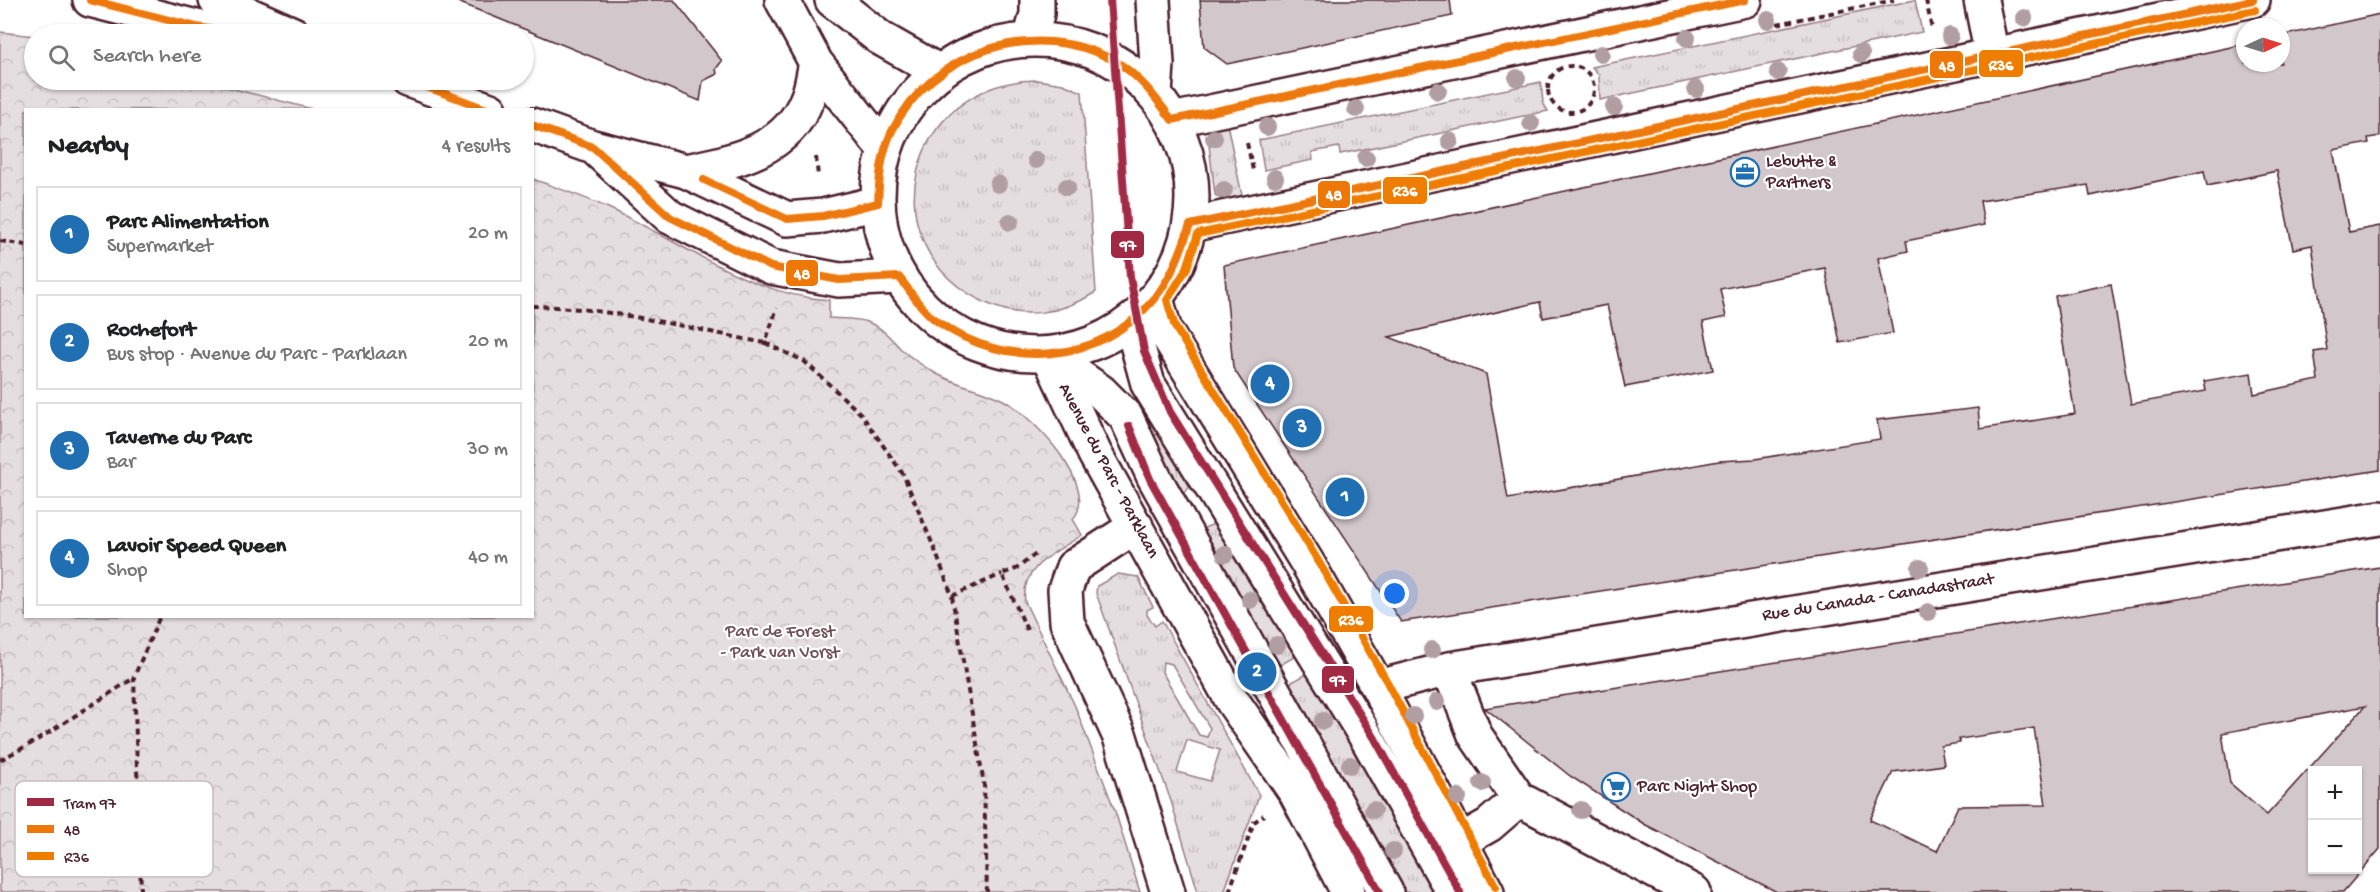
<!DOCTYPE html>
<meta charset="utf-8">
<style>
body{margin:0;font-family:"Gochi Hand",sans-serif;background:#f6f6f6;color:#202124}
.controls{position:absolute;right:18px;bottom:18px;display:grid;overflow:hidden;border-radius:0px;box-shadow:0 2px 4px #0004}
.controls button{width:54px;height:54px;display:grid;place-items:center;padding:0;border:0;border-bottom:2px solid #e0e0e0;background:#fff;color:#202124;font:30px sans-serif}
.compass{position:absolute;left:2236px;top:18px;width:54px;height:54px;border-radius:50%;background:#fff;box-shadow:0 2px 4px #0004;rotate:86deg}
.you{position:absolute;left:1395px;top:594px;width:21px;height:21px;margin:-15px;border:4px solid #fff;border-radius:50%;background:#1a73e8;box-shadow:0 0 0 9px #1a73e833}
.badge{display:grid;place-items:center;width:39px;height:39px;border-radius:50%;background:#1f6fb2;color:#fff;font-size:20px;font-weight:700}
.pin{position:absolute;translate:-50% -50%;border:3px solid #fff;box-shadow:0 2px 6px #0006}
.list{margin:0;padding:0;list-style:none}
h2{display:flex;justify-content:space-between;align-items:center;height:78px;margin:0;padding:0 24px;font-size:26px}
h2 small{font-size:20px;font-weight:400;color:#757577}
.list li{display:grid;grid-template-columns:39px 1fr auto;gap:18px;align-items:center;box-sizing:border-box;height:96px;margin:0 12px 12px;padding:0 12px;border:2px solid #e0e0e0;border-radius:0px}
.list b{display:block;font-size:22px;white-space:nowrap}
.list p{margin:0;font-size:20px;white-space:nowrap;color:#757577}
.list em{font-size:20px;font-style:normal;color:#757577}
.icon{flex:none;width:33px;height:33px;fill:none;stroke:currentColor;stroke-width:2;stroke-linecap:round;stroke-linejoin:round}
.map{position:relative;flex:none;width:2380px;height:892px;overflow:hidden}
.search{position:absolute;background:#fff;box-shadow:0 2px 4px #0004;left:24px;top:24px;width:510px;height:66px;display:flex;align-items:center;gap:15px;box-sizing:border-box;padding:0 21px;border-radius:33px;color:#757577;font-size:22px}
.panel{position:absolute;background:#fff;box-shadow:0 2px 4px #0004;left:24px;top:108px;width:510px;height:510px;border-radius:0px}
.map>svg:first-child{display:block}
.grass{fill:url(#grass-tufts);stroke:#987e86;stroke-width:1.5;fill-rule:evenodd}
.forest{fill:url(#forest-crowns);stroke:#987e86;stroke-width:1.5}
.building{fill:#d2c7cb;stroke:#4a1f2b;stroke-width:1.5;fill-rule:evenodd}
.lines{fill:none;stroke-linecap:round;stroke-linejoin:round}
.minor-casing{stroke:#4a1f2b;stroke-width:38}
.major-casing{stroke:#4a1f2b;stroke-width:38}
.path{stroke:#4a1f2b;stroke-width:4;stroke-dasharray:6 4.5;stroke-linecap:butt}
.minor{stroke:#fff;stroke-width:33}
.major{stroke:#fff;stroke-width:33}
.bus-1-casing{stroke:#fff;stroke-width:12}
.bus-2-casing{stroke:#fff;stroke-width:12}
.bus-1{stroke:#ed7807;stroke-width:8}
.bus-2{stroke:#ef7d00;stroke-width:8}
.tram-1-casing{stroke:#fff;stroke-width:12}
.tram-1{stroke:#a12944;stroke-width:8}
.tree{fill:#b19ea3}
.labels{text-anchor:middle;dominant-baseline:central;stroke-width:4.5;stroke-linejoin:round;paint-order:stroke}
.poi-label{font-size:18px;fill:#4a1f2b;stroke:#fff;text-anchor:start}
.street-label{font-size:18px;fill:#4a1f2b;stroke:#fff}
.park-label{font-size:18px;fill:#714f58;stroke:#fff}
.key{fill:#fff;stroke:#c9bcbf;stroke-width:1.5}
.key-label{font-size:16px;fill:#4a1f2b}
.line-badge{stroke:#fff;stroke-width:2}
.badge-label{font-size:16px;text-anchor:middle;font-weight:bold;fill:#fff}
</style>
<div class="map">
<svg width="2380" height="892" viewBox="0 0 2380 892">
<defs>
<pattern id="grass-tufts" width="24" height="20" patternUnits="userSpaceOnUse" patternTransform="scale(1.5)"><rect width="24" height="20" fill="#e5dee0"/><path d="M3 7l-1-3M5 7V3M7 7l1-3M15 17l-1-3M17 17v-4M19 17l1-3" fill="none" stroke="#c6bec0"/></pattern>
<pattern id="forest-crowns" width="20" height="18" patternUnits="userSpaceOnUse" patternTransform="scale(1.5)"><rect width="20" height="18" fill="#e5dee0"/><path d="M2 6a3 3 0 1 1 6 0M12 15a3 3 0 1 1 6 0" fill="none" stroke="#c6bec0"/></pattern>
</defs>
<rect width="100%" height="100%" fill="#fff"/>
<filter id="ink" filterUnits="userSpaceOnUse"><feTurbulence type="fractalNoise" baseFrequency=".0167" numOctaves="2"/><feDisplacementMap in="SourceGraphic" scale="12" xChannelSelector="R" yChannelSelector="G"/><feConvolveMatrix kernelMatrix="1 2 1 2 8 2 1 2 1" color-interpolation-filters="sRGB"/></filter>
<g filter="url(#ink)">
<path class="grass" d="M 1915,0 L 1922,32 L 1600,100 L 1599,75 L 1592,67 Z
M 1037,80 L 1063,84 L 1082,92 L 1096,292 C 1061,314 1022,321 984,302 C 867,247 906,82 1037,80 Z
M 1541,82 L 1543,103 L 1548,111 L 1340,154 L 1339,147 L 1312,152 L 1313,160 L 1264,170 L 1259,140 Z
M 1227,124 L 1243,200 L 1226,202 L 1215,195 L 1208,137 L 1211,129 Z
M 1166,429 L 1194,484 L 1184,492 C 1182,504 1192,524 1202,529 L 1219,522 L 1306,650 L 1270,671 L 1146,440 Z
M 1118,574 L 1138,577 L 1153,607 L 1147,610 L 1147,615 L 1155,626 L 1162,621 L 1259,795 L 1224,892 L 1198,892 L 1171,801 L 1096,593 L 1097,586 ZM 1163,662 L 1172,664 L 1210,728 L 1207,737 L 1199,735 L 1162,672 ZM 1187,740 L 1220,750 L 1210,781 L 1177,772 Z
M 1317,669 L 1449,892 L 1390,892 L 1278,689 Z"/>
<path class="forest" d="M 0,32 L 34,36 L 34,80 L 199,80 L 312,109 L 26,110 L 26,616 L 532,616 L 533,179 C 557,188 582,196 606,207 C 678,239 747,295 829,300 L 829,318 C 844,319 861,318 874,325 C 885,330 892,340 901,349 C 911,358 923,366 935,373 C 958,386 984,389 1007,402 C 1033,418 1101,487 1073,519 L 1082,535 C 1057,552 1020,566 1025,602 L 1075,706 L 1115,811 L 1140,892 L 0,892 Z"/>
<path class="building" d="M 453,0 L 674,0 L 722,61 L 716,69 L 717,74 L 703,81 L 700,101 Z
M 1200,0 L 1450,0 L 1452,16 L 1227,64 L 1204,47 Z
M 2380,14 L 2380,136 L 2368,138 L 2369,143 L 2333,150 L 2349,232 L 2380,226 L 2380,470 L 1401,622 L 1233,368 L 1224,265 L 2245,44 L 2245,63 L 2281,63 L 2281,36 ZM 2204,171 L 2207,186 L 2277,171 L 2293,249 L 2312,245 L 2327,350 L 2314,352 L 2318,380 L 2254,394 L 2251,373 L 2204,381 L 2206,391 L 2131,404 L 2111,284 L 2055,296 L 2075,414 L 1980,429 L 1978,408 L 1877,420 L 1880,439 L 1755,459 L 1719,461 L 1508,499 L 1486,374 L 1389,337 L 1540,302 L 1543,318 L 1607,305 L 1625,387 L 1713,370 L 1703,322 L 1726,317 L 1720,289 L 1825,268 L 1840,343 L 1893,333 L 1878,258 L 1908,251 L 1906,241 L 1984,225 L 1980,201 L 2088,185 L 2090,196 Z
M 2380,567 L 2380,849 L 2343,892 L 1777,892 L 1644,824 L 1570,776 L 1485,708 ZM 2365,706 L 2267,815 L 2230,783 L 2222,733 ZM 2034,728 L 2046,805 L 1958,806 L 1937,851 L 1870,820 L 1893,772 L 1944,765 L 1941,746 L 1960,743 L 1959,739 ZM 2313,771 L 2358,771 L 2358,870 L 2313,870 Z"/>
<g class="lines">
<g class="minor-casing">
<path id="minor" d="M 782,0 L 816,63 L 885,150
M 832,0 L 880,38 L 940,72
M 1981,0 L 1992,56
M 1172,120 L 1745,0
M 686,171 C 734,161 787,151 807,99 C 812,88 813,75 816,63
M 1190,225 L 2253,0
M 1156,298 L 1165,331 L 1308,564 L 1378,687 L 1487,892
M 1136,318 L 1134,333 L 1148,384 L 1368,740 L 1453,892
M 1048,355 L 1100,391 L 1126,417 L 1154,477 L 1386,892
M 1049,356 L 1095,454 L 1233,702 L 1296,793 L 1348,892
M 1136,526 L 1073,567 L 1065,590 L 1067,622 L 1120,737 L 1168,892
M 1449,669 L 1475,735 L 1519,799
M 1378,687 L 1449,669 L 2380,518
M 1459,842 L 1489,825 L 1519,799 L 1694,892"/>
</g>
<g class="major-casing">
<path id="major" d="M 90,0 L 196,27 L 243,34
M 216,0 L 293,34
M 1153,0 L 1157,64 L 1155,95
M878 197a157 157 0 1 1 314 0a157 157 0 1 1-314 0Z
M 1030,40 L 1037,14 L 1037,0
M 408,80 L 490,110
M 532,125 L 593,147 L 686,171 L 787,219 L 823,216 L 878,203
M 598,151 L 670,217 L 771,267 L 839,280 L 899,277"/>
</g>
<path class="path" d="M 1926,0 L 1932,29
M 1777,24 L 1894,0
M1548 89a23 23 0 1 1 46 0a23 23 0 1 1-46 0Z
M 1247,143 L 1253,170
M 816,157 L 818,176
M 0,241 L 26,245
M 532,306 C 607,307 692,329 765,343 L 777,308
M 765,343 L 804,361 L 861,414 L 903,474 L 935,550 L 952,596 L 984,785 L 987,892
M 952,596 L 1002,574
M 1027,630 L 1002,574 L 1016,569 L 1036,554
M 0,760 L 34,742 L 134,678
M 141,892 L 134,677 L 160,616
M 1229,892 L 1254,822 L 1264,815"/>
<use href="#minor" class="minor"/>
<use href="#major" class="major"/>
<g class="bus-1-casing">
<path id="bus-1" d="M 90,0 L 196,27 L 243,34
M 408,80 L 489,110
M 532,125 L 593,147 L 670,217 L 771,267 L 839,280 L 899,277 C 911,292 922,311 938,322 C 1006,370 1099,365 1154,299 C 1172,277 1181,251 1190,225 L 2253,0
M 704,180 L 787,219 L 823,216 L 878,203 C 879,179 881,153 892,131 C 932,50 1035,17 1115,61 C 1139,75 1156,98 1172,120 L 1745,0"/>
</g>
<g class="bus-2-casing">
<path id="bus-2" d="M 1496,887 L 1387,682 L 1317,559 L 1175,327 L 1167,300 L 1187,268 L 1198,234 L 2255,10"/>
</g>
<use href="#bus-1" class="bus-1"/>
<use href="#bus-2" class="bus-2"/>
<g class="tram-1-casing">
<path id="tram-1" d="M 1110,0 L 1130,277 L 1144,351 L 1170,412 L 1374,737 L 1460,892
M 1129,426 L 1150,479 L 1380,892"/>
</g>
<use href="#tram-1" class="tram-1"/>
</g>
<g class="tree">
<circle cx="2024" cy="18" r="9"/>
<circle cx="1768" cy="20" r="9"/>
<circle cx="1950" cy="36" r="9"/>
<circle cx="1687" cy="38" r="9"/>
<circle cx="1601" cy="54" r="9"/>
<circle cx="1861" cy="54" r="9"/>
<circle cx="1778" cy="72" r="9"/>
<circle cx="1517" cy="78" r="9"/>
<circle cx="1696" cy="89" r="9"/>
<circle cx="1438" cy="91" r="9"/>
<circle cx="1614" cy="107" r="9"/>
<circle cx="1356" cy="109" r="9"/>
<circle cx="1531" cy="123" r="9"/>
<circle cx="1267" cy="127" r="9"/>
<circle cx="1214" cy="138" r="9"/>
<circle cx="1450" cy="141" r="9"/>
<circle cx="1366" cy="158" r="9"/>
<circle cx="1036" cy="160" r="9"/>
<circle cx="1275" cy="178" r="9"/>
<circle cx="998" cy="184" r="9"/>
<circle cx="1067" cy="187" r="9"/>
<circle cx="1224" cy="190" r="9"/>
<circle cx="1010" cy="222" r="9"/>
<circle cx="1225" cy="554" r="9"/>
<circle cx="1920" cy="568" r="9"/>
<circle cx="1250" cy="600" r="9"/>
<circle cx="1928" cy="612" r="9"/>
<circle cx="1277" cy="645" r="9"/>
<circle cx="1432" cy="650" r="9"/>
<circle cx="1437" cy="702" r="9"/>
<circle cx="1413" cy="716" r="9"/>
<circle cx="1323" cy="721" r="9"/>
<circle cx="1350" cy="765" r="9"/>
<circle cx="1482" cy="783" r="9"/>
<circle cx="1458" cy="797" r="9"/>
<circle cx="1373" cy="810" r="9"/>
<circle cx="1581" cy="810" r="9"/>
<circle cx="1393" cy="851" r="9"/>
</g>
</g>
<defs>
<g id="office-ring" transform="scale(1.5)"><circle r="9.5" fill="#fff" stroke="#1f6fb2" stroke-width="1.5"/><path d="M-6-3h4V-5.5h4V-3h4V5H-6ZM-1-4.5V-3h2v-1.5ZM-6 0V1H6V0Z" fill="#1f6fb2"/></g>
<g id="supermarket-ring" transform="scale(1.5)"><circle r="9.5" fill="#fff" stroke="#1f6fb2" stroke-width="1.5"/><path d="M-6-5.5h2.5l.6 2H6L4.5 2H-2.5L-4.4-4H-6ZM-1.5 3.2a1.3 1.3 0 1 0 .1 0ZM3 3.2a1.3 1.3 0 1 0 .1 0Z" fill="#1f6fb2"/></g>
</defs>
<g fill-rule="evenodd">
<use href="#office-ring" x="1745" y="172"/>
<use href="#supermarket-ring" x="1616" y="787"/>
</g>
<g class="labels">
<g class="poi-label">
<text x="1766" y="162">Lebutte &amp;<tspan x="1766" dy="21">Partners</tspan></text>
<text x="1637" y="787">Parc Night Shop</text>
</g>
<g class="street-label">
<text transform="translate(1108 471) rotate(62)">Avenue du Parc - Parklaan</text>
<text transform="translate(1878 598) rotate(-9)">Rue du Canada - Canadastraat</text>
</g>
<g class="park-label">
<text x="780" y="632">Parc de Forest<tspan x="780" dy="21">- Park van Vorst</tspan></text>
</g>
</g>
<rect x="15" y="781" width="198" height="96" rx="9" class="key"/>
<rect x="27" y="798" width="27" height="8" fill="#a12944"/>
<rect x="27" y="825" width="27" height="8" fill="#ed7807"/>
<rect x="27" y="852" width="27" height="8" fill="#ef7d00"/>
<g class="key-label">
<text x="64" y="808">Tram 97</text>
<text x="64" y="835">48</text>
<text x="64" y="862">R36</text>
</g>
<g class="line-badge">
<rect x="1978" y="49" width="46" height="29" rx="6" fill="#ef7d00"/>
<rect x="1929" y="50" width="35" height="29" rx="6" fill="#ed7807"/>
<rect x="1382" y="176" width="46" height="29" rx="6" fill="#ef7d00"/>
<rect x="1317" y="180" width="34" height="29" rx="6" fill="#ed7807"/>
<rect x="1110" y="230" width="35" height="29" rx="6" fill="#a12944"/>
<rect x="785" y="259" width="34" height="28" rx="6" fill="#ed7807"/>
<rect x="1328" y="605" width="46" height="28" rx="6" fill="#ef7d00"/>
<rect x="1321" y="665" width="34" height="29" rx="6" fill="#a12944"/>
</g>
<g class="badge-label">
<text x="2001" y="70">R36</text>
<text x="1947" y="71">48</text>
<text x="1405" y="196">R36</text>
<text x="1334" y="200">48</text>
<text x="1128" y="250">97</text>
<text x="802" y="279">48</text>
<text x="1351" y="625">R36</text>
<text x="1338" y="685">97</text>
</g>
</svg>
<div class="controls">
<button>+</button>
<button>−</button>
</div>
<svg class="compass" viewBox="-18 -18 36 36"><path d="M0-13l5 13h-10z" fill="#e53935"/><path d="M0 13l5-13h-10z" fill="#757577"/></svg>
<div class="you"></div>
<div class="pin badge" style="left:1345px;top:497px">1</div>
<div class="pin badge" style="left:1257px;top:672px">2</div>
<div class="pin badge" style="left:1302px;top:428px">3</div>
<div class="pin badge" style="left:1270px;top:384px">4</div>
<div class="search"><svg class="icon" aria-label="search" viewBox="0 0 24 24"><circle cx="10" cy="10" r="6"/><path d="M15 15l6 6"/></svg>Search here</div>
<section class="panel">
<h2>Nearby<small>4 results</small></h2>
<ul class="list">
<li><span class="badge">1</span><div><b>Parc Alimentation</b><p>Supermarket</p></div><em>20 m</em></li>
<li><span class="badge">2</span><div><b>Rochefort</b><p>Bus stop · Avenue du Parc - Parklaan</p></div><em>20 m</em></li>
<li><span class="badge">3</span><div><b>Taverne du Parc</b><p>Bar</p></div><em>30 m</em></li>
<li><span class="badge">4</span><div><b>Lavoir Speed Queen</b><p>Shop</p></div><em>40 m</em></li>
</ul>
</section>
</div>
